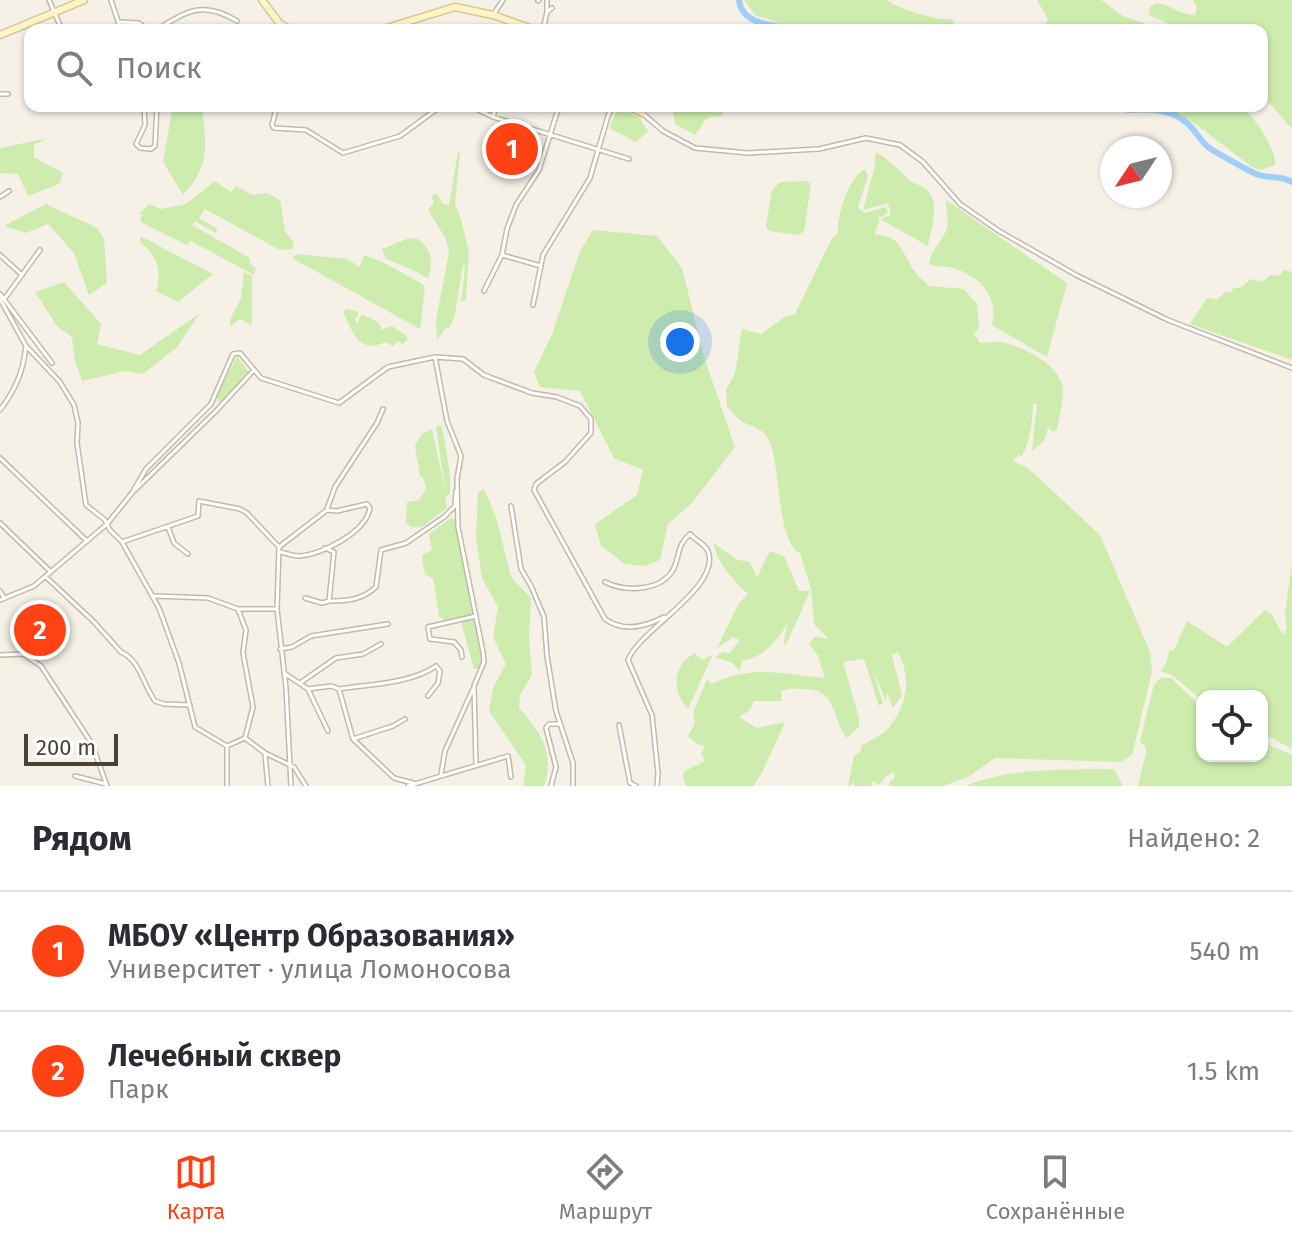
<!DOCTYPE html>
<html lang="ru">
<meta charset="utf-8">
<style>
body{margin:0;font-family:"Fira Sans",sans-serif;background:#f2f2f3;color:#2b2b33}
.controls{position:absolute;right:24px;bottom:24px;display:grid;overflow:hidden;border-radius:16px;box-shadow:0 2px 6px #0004}
.controls button{width:72px;height:72px;display:grid;place-items:center;padding:0;border:0;border-bottom:2px solid #e1e1e2;background:#fff;color:#2b2b33;font:40px sans-serif}
.compass{position:absolute;left:1100px;top:136px;width:72px;height:72px;border-radius:50%;background:#fff;box-shadow:0 2px 6px #0004;rotate:235deg}
.scale{position:absolute;left:24px;bottom:20px;width:94px;box-sizing:border-box;padding-left:8px;border:4px solid #494236;border-top:0;font-size:22px;line-height:28px;white-space:nowrap;color:#494236;-webkit-text-stroke:6px #fff;paint-order:stroke}
.you{position:absolute;left:680px;top:342px;width:28px;height:28px;margin:-20px;border:6px solid #fff;border-radius:50%;background:#1a73e8;box-shadow:0 0 0 12px #1a73e833}
.badge{display:grid;place-items:center;width:52px;height:52px;border-radius:50%;background:#ff4214;color:#fff;font-size:26px;font-weight:700}
.pin{position:absolute;translate:-50% -50%;border:4px solid #fff;box-shadow:0 2px 8px #0006}
.list{margin:0;padding:0;list-style:none}
h2{display:flex;justify-content:space-between;align-items:center;height:104px;margin:0;padding:0 32px;font-size:34px}
h2 small{font-size:26px;font-weight:400;color:#7c7c81}
.list li{display:grid;grid-template-columns:52px 1fr auto;gap:24px;align-items:center;box-sizing:border-box;height:120px;padding:0 32px;border-top:2px solid #e1e1e2}
.list b{display:block;font-size:30px;white-space:nowrap}
.list p{margin:0;font-size:26px;white-space:nowrap;color:#7c7c81}
.list em{font-size:26px;font-style:normal;color:#7c7c81}
.icon{flex:none;width:44px;height:44px;fill:none;stroke:currentColor;stroke-width:2;stroke-linecap:round;stroke-linejoin:round}
.map{position:relative;flex:none;width:1292px;height:786px;overflow:hidden}
.search{position:absolute;background:#fff;box-shadow:0 2px 6px #0004;left:24px;right:24px;top:24px;height:88px;display:flex;align-items:center;gap:20px;box-sizing:border-box;padding:0 28px;border-radius:16px;color:#7c7c81;font-size:30px}
.sheet{height:344px;background:#fff}
nav{display:flex;justify-content:space-around;align-items:center;box-sizing:border-box;height:112px;border-top:2px solid #e1e1e2;background:#fff;font-size:22px;color:#7c7c81}
nav a{display:grid;justify-items:center;gap:4px}
nav .on{color:#ff4214}
.map>svg:first-child{display:block}
.green{fill:#cdecad}
.lines{fill:none;stroke-linecap:round;stroke-linejoin:round}
.river{stroke:#a0cff5;stroke-width:6}
.street-casing{stroke:#c1baa9;stroke-width:6}
.secondary-casing{stroke:#d8c894;stroke-width:9}
.street{stroke:#fff;stroke-width:3}
.secondary{stroke:#fff4c7;stroke-width:6}
</style>
<div class="map">
<svg width="1292" height="786" viewBox="0 0 1292 786">
<rect width="100%" height="100%" fill="#f5f1e7"/>
<path class="green" d="M 744,0 L 887,0 C 897,9 938,21 952,19 L 954,23 L 950,30 L 801,30 L 755,15 Z
M 1037,0 L 1101,0 L 1123,16 L 1144,23 L 1155,30 L 1043,30 L 1048,19 Z
M 1193,0 L 1292,0 L 1292,129 L 1262,95 L 1262,30 L 1172,30 L 1169,24 L 1149,15 L 1150,7 L 1156,3 C 1170,4 1180,15 1195,15 L 1197,7 Z
M 173,106 L 202,106 C 206,144 211,166 183,195 L 163,162 Z
M 672,106 L 728,106 L 721,116 C 703,115 705,123 695,135 L 675,124 Z
M 1158,106 L 1243,106 C 1255,121 1276,146 1275,165 L 1260,170 L 1252,167 L 1197,125 Z
M 618,108 L 638,116 L 648,131 L 636,142 L 609,128 Z
M 48,138 L 34,145 L 34,157 L 63,173 L 59,184 L 28,196 L 18,174 L 0,173 L 0,148 Z
M 458,151 L 460,154 L 455,204 L 461,219 L 469,253 L 466,299 L 461,302 L 465,268 L 463,264 L 455,314 L 450,327 L 445,329 L 437,340 L 436,320 L 449,252 L 446,239 L 428,210 L 434,203 L 432,198 L 434,194 L 437,194 L 442,203 L 449,205 Z
M 876,152 C 890,160 899,171 911,181 C 915,185 923,185 927,190 C 941,205 931,228 928,246 L 880,219 L 891,215 L 888,203 L 863,210 L 874,169 Z
M 865,169 L 868,176 L 858,207 L 864,213 L 886,207 L 888,213 L 878,218 L 880,220 L 874,234 C 901,237 899,246 911,266 C 915,274 923,280 929,286 L 964,289 L 977,304 L 979,328 L 974,334 L 980,343 C 986,343 993,341 999,342 C 1021,345 1065,366 1063,393 C 1062,405 1059,418 1057,429 L 1054,432 L 1048,428 L 1044,441 L 1032,451 L 1037,404 L 1033,404 C 1032,422 1031,440 1022,456 L 1018,455 L 1013,461 L 1028,468 L 1100,535 L 1150,652 L 1152,672 L 1132,755 L 1121,762 L 995,758 L 968,777 L 943,786 L 889,786 L 890,781 L 895,778 L 894,772 L 886,776 L 879,785 L 873,781 L 871,786 L 855,786 L 853,781 L 851,786 L 848,786 L 854,756 L 861,751 L 861,746 C 869,741 881,736 888,729 C 907,705 912,679 898,652 L 892,655 L 902,695 L 893,708 L 887,692 L 886,701 L 873,671 L 883,703 L 879,706 L 864,659 L 843,662 L 859,718 L 859,727 L 847,738 C 832,718 837,690 806,689 C 797,688 789,688 781,691 L 782,701 L 754,701 L 750,710 L 739,717 L 757,728 L 785,722 L 762,773 L 753,786 L 686,786 L 683,776 L 685,771 L 705,761 L 701,754 L 705,746 L 697,744 L 688,736 L 695,723 L 693,713 L 707,679 L 711,684 C 753,664 783,674 825,678 L 818,656 L 809,643 L 815,637 L 829,639 L 814,624 L 811,589 L 800,553 C 776,542 781,464 769,441 C 764,429 756,428 745,423 C 738,420 732,412 727,407 L 726,389 L 735,374 L 742,329 L 761,334 L 783,318 L 795,314 L 832,238 L 838,234 C 837,215 848,178 865,169 Z
M 215,181 L 231,192 L 236,186 L 253,195 L 267,193 L 280,200 L 285,231 L 294,243 L 293,249 L 280,250 L 205,209 L 199,218 L 218,229 L 215,233 L 195,221 L 192,225 L 250,258 L 250,264 L 256,268 L 254,275 L 191,241 L 187,245 L 142,223 L 140,218 L 144,214 L 138,215 L 149,204 L 161,209 L 186,204 Z
M 806,181 L 811,184 L 804,231 L 799,235 L 769,231 L 766,226 L 772,190 L 780,182 Z
M 946,200 L 1067,283 L 1047,357 L 992,325 C 999,297 980,276 953,268 C 944,265 938,269 929,263 C 931,249 944,241 947,227 C 949,219 946,209 946,200 Z
M 46,204 L 97,228 L 104,239 L 107,283 L 89,295 L 74,253 L 48,224 L 26,233 L 4,226 Z
M 593,230 L 657,236 L 682,268 L 705,360 L 735,447 L 692,503 L 668,524 L 660,560 L 645,566 L 625,564 L 601,546 L 595,524 L 637,495 L 643,470 L 614,458 L 580,391 L 540,387 L 534,372 L 552,334 L 580,251 Z
M 140,236 L 213,274 L 178,302 L 156,291 C 162,273 158,254 140,243 Z
M 409,238 L 418,239 C 433,251 433,261 428,279 C 420,272 398,264 386,259 L 382,249 Z
M 297,254 L 347,259 L 360,267 L 364,255 L 380,261 L 421,283 L 425,287 L 420,329 L 292,258 Z
M 1284,270 L 1292,272 L 1292,360 L 1190,324 L 1207,298 L 1217,300 L 1225,292 L 1230,293 L 1234,288 L 1242,287 L 1251,279 L 1262,282 L 1271,275 L 1279,276 Z
M 244,272 L 252,276 L 252,326 L 240,319 L 230,327 L 230,320 L 241,298 Z
M 64,282 L 101,324 L 97,344 L 140,355 L 200,313 L 177,347 L 143,374 L 125,371 L 82,381 L 75,361 L 72,337 L 57,326 L 35,292 Z
M 348,309 L 358,312 L 358,317 L 355,317 L 357,324 L 361,315 L 364,315 L 379,323 L 382,330 L 392,326 L 406,335 L 408,340 L 402,344 L 398,341 L 393,346 L 385,342 C 359,355 352,331 343,312 Z
M 237,356 L 249,373 L 222,403 L 219,402 L 216,397 Z
M 438,425 L 442,426 L 450,474 L 450,494 L 445,497 L 447,508 L 422,527 L 411,527 L 406,522 L 407,502 L 419,500 L 426,489 L 423,477 L 420,476 L 415,445 L 422,434 L 432,429 L 446,494 L 436,428 Z
M 484,489 L 496,517 L 511,577 L 531,598 L 529,636 L 532,675 L 520,695 L 519,708 C 541,733 555,752 544,786 L 523,786 L 526,765 L 489,711 L 493,688 L 506,664 L 493,637 L 498,607 L 482,578 L 476,538 L 478,493 Z
M 451,518 L 455,520 L 483,661 L 479,669 L 474,669 L 460,618 L 444,620 L 439,616 L 433,578 L 425,575 L 422,555 L 432,550 L 429,534 Z
M 713,543 L 738,560 L 750,562 L 757,577 L 770,551 L 784,556 L 799,591 L 810,591 L 787,643 L 783,645 L 788,623 C 776,642 765,656 742,661 L 740,671 L 732,663 L 716,657 L 722,652 L 730,653 L 740,640 L 733,637 L 717,648 L 739,603 L 748,594 C 732,579 719,565 713,543 Z
M 1292,562 L 1292,749 L 1262,733 L 1262,696 L 1202,696 L 1202,700 L 1172,675 L 1161,671 L 1167,662 L 1169,651 L 1174,650 L 1187,621 L 1227,647 L 1265,610 L 1272,615 L 1283,635 L 1287,629 L 1285,614 Z
M 694,653 L 703,660 L 713,654 L 688,709 C 671,691 673,666 694,653 Z
M 1160,678 L 1171,678 L 1202,708 L 1202,756 L 1262,756 L 1262,739 L 1269,745 L 1292,755 L 1292,786 L 1138,786 L 1146,753 L 1146,748 L 1140,741 L 1154,685 Z
M 1114,769 L 1123,786 L 965,786 C 1013,767 1063,770 1114,769 Z"/>
<g class="lines">
<path class="river" d="M 739,0 C 742,27 776,24 797,30
M 1126,106 L 1128,110 C 1148,109 1170,108 1187,123 C 1195,130 1200,140 1208,147 C 1213,151 1249,171 1256,174 C 1268,179 1280,175 1292,182"/>
<g class="street-casing">
<path id="street" d="M 49,0 L 62,30
M 111,0 L 121,30
M 547,0 L 547,12
M 538,1 L 539,0
M 493,15 L 503,0
M 119,22 L 139,23 L 148,30
M 156,30 C 187,11 203,0 237,21
M 543,30 L 547,12 L 552,8
M 0,94 L 8,94
M 144,106 L 145,125 L 136,144 L 140,148 L 151,149 L 155,146 L 157,106
M 277,106 L 272,125 L 274,128 L 306,130 L 343,153 L 400,136 L 441,106
M 470,106 L 493,117 L 629,159
M 621,106 L 642,113 L 663,131 L 695,148 L 748,153 L 819,149 L 866,138 L 900,145 L 923,162 L 960,204 L 999,231 L 1076,275 L 1168,320 L 1292,368
M 493,117 L 496,106
M 0,197 L 9,191
M 0,255 L 22,275
M 502,255 L 541,266
M 484,291 L 502,255 L 507,229 L 516,205 L 539,170 L 559,106
M 0,294 L 52,363
M 5,298 L 40,250
M 0,299 L 26,346 L 60,382 L 74,405 L 78,423 L 77,443 L 86,505 L 105,520 L 110,530 L 122,542 L 159,608 L 179,663 L 195,727 L 227,746 L 227,786
M 533,305 L 543,255 L 590,178 L 608,116 L 613,106
M 435,357 L 447,421 L 461,456 L 457,479 L 458,527 L 483,652 L 484,662 L 474,686 L 476,764
M 0,410 C 16,389 23,372 26,346
M 0,458 L 87,541
M 135,490 L 217,410 L 253,371
M 511,506 L 521,569 L 531,586 L 544,617 L 547,656 L 556,711 L 573,763 L 573,786
M 327,509 L 335,487 L 377,423 L 383,409
M 0,523 L 51,572
M 168,527 L 174,543 L 188,554
M 122,542 L 198,516 L 199,501 L 240,509 L 247,513 L 279,547
M 279,547 L 277,609 L 286,688 L 291,786
M 279,547 L 327,510 L 337,511 L 367,504 L 370,508 C 366,532 322,555 299,556 C 293,556 286,553 280,552
M 325,548 L 334,552 L 329,601 C 347,601 362,600 376,587 L 381,550 L 406,543 L 444,517 L 455,506 L 456,491
M 46,577 L 94,622 L 121,652 C 140,660 143,685 155,701 L 164,704 L 190,705
M 605,582 C 625,592 662,592 674,568 C 680,555 677,545 690,534 C 695,540 705,544 708,551 C 722,587 639,630 628,660 L 652,715 L 658,773 L 657,786
M 0,591 L 4,598
M 155,596 L 208,598 L 238,609 L 277,609
M 305,598 L 322,603 L 329,601
M 0,600 L 34,586 L 107,524 L 132,493 L 146,469 L 211,404 L 233,354 L 240,353 L 261,378 L 339,403 L 388,367 L 435,357 L 463,359 L 484,375 L 532,393 L 557,397 L 580,406 L 591,419 L 591,433 L 565,462 L 536,484 L 534,490 L 605,619 C 623,632 645,627 664,617
M 238,609 L 246,630 L 243,653 L 253,707 L 245,738
M 280,649 L 292,647 L 311,636 L 388,624
M 0,655 L 23,654 L 41,666 L 92,744 L 107,786
M 462,657 L 461,650 L 454,642 L 430,639 L 428,627 L 476,616
M 284,673 L 308,689 L 328,731
M 300,683 L 336,658 L 363,654 L 381,644
M 308,689 L 331,686 L 339,689 C 370,684 410,684 436,666 L 440,671 L 438,683 L 428,696
M 339,689 L 353,739 L 394,778 L 413,783
M 619,725 L 630,783 L 636,786
M 353,739 L 393,726 L 405,719
M 227,746 L 245,738 L 265,753 L 294,767 L 306,786
M 265,754 L 268,786
M 441,774 L 445,751 L 473,689
M 75,776 L 106,784
M 408,786 L 508,756 L 511,777
M 551,786 L 556,767 L 546,728 L 549,724 L 559,724"/>
</g>
<g class="secondary-casing">
<path id="secondary" d="M 262,0 L 280,24 L 291,30
M 380,30 L 455,7 L 493,15 L 535,30
M 0,35 L 84,0
M 633,106 L 642,113"/>
</g>
<use href="#street" class="street"/>
<use href="#secondary" class="secondary"/>
</g>
</svg>
<div class="controls">
<button><svg class="icon" aria-label="locate" viewBox="0 0 24 24"><circle cx="12" cy="12" r="6"/><path d="M12 2v4M12 18v4M2 12h4M18 12h4"/></svg></button>
</div>
<svg class="compass" viewBox="-18 -18 36 36"><path d="M0-13l5 13h-10z" fill="#e53935"/><path d="M0 13l5-13h-10z" fill="#7c7c81"/></svg>
<div class="scale">200 m</div>
<div class="you"></div>
<div class="pin badge" style="left:512px;top:149px">1</div>
<div class="pin badge" style="left:40px;top:630px">2</div>
<div class="search"><svg class="icon" aria-label="search" viewBox="0 0 24 24"><circle cx="10" cy="10" r="6"/><path d="M15 15l6 6"/></svg>Поиск</div>
</div>
<section class="sheet">
<h2>Рядом<small>Найдено: 2</small></h2>
<ul class="list">
<li><span class="badge">1</span><div><b>МБОУ «Центр Образования»</b><p>Университет · улица Ломоносова</p></div><em>540 m</em></li>
<li><span class="badge">2</span><div><b>Лечебный сквер</b><p>Парк</p></div><em>1.5 km</em></li>
</ul>
</section>
<nav>
<a class="on"><svg class="icon" aria-label="map" viewBox="0 0 24 24"><path d="M3 6l6-2 6 2 6-2v14l-6 2-6-2-6 2zM9 4v14M15 6v14"/></svg>Карта</a>
<a><svg class="icon" aria-label="directions" viewBox="0 0 24 24"><path d="M12 3l9 9-9 9-9-9zM9 14v-3h6M13 9l2 2-2 2"/></svg>Маршрут</a>
<a><svg class="icon" aria-label="saved" viewBox="0 0 24 24"><path d="M7 4h10v16l-5-4-5 4z"/></svg>Сохранённые</a>
</nav>
